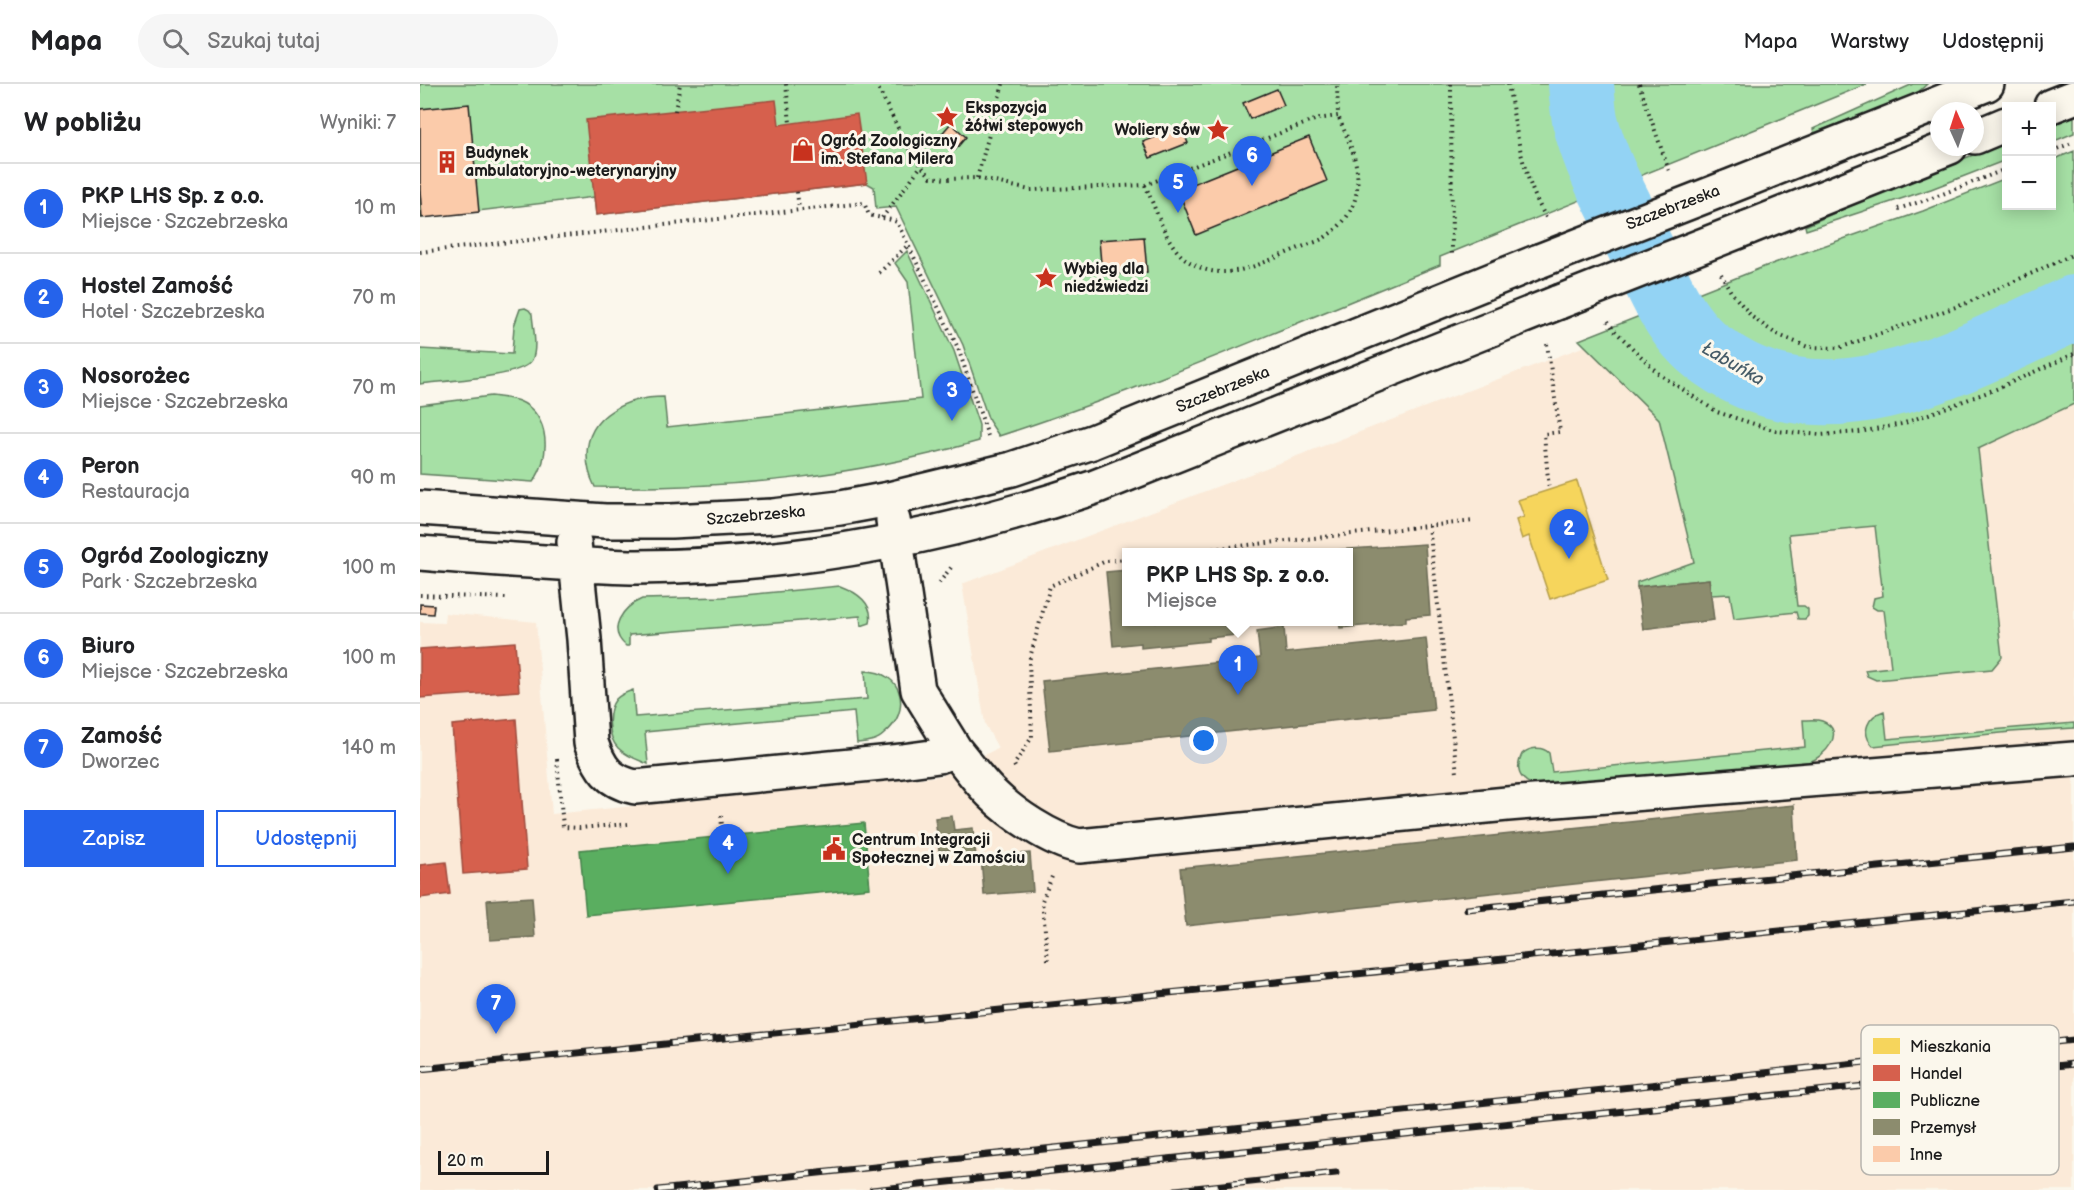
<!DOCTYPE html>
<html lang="pl">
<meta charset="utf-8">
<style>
body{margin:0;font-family:"Balsamiq Sans",sans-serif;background:#f6f6f6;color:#202124}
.controls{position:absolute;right:18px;top:18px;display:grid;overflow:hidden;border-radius:0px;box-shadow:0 3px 15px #0003}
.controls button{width:54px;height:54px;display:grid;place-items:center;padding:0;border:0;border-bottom:2px solid #e0e0e0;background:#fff;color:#202124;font:30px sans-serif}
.compass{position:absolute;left:1510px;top:18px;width:54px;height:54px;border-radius:50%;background:#fff;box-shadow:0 3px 15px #0003;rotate:357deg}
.scale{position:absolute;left:18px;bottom:15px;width:111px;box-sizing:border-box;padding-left:6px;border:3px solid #1c1c1c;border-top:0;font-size:16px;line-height:21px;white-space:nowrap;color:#1c1c1c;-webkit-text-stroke:4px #fbf7ec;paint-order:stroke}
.you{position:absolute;left:784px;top:657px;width:21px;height:21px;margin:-15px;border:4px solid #fff;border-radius:50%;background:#1a73e8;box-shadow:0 0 0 9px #1a73e833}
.badge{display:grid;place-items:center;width:39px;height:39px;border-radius:50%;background:#2563eb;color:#fff;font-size:20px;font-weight:700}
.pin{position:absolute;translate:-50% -50px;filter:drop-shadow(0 2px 3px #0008)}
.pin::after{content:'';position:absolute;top:32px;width:21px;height:18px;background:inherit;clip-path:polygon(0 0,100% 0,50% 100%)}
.popup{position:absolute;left:702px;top:464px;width:231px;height:78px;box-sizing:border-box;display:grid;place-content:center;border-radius:0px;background:#fff;filter:drop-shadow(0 2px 4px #0005);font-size:20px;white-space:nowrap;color:#757577}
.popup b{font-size:22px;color:#202124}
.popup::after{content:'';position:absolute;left:50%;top:100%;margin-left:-12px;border:12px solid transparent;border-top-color:#fff}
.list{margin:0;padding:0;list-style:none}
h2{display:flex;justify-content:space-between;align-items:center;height:78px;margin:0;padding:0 24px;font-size:26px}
h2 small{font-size:20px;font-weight:400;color:#757577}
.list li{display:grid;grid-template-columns:39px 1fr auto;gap:18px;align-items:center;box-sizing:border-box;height:90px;padding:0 24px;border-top:2px solid #e0e0e0}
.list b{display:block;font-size:22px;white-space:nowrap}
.list p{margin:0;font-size:20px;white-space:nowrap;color:#757577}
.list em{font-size:20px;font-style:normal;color:#757577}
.actions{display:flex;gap:12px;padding:18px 24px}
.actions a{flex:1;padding:14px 0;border:2px solid #2563eb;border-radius:0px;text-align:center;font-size:21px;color:#2563eb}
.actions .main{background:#2563eb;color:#fff}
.icon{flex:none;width:33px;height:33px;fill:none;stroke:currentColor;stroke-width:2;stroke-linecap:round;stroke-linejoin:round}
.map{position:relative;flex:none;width:1654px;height:1106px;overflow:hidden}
header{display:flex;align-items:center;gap:36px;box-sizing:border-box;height:84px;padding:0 30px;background:#fff;border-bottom:2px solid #e0e0e0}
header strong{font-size:28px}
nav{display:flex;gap:33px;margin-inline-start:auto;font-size:21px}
.search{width:420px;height:54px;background:#f6f6f6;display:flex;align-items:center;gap:15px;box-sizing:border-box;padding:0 21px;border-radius:33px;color:#757577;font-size:22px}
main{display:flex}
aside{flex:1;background:#fff}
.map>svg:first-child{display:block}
.built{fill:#fbead8;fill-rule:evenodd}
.green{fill:#a6e0a5;stroke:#617e60;stroke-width:1.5}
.homes{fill:#f6d55c;stroke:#b59e49;stroke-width:1.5}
.shops{fill:#d6604d;stroke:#9e4c3e;stroke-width:1.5}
.public{fill:#5aae61;stroke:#47824c;stroke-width:1.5}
.industry{fill:#8c8c6e;stroke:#6a6a55;stroke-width:1.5}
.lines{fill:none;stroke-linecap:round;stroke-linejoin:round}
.river{stroke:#93d3f4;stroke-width:66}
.building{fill:#fbcbaa;stroke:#1c1c1c;stroke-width:1.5}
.minor-casing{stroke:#1c1c1c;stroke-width:38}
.path{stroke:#1c1c1c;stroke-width:4;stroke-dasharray:1.5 4.5;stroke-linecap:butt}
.minor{stroke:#fbf7ec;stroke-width:33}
.rail-casing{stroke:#1c1c1c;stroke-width:7}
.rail{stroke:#fbf7ec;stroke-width:4.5;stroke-dasharray:14;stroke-linecap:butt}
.minor-bridge-casing{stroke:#1c1c1c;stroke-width:38;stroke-linecap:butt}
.minor-bridge{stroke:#fbf7ec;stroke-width:33}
.labels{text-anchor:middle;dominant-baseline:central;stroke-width:6;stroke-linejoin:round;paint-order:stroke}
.poi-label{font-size:16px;font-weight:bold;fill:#1c1c1c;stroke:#fbf7ec;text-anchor:start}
.street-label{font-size:16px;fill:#1c1c1c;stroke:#fbf7ec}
.water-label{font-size:18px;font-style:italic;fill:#465c68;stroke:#fbf7ec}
.key{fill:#fbf7ec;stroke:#b8b5ae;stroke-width:1.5}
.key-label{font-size:16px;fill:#1c1c1c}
</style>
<header>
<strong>Mapa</strong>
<div class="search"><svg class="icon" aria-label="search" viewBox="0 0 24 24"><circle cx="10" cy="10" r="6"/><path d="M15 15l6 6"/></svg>Szukaj tutaj</div>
<nav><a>Mapa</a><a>Warstwy</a><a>Udostępnij</a></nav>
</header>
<main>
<aside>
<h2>W pobliżu<small>Wyniki: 7</small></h2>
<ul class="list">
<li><span class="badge">1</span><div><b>PKP LHS Sp. z o.o.</b><p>Miejsce · Szczebrzeska</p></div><em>10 m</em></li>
<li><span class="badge">2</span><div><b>Hostel Zamość</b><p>Hotel · Szczebrzeska</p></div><em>70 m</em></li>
<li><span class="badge">3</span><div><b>Nosorożec</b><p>Miejsce · Szczebrzeska</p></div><em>70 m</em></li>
<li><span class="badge">4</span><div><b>Peron</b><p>Restauracja</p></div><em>90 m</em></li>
<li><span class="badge">5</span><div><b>Ogród Zoologiczny</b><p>Park · Szczebrzeska</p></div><em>100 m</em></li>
<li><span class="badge">6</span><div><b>Biuro</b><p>Miejsce · Szczebrzeska</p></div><em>100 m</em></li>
<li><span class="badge">7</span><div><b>Zamość</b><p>Dworzec</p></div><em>140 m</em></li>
</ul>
<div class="actions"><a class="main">Zapisz</a><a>Udostępnij</a></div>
</aside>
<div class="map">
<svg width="1654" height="1106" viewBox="0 0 1654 1106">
<rect width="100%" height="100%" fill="#fbf7ec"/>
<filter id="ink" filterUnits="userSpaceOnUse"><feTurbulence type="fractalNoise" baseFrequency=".0167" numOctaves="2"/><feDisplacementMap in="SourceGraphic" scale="12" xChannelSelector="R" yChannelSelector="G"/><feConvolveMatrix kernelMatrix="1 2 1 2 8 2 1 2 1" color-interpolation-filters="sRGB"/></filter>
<g filter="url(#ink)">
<path class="built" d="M 1165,262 L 1239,335 L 1250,383 L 1558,365 L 1654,320 L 1654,1106 L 0,1106 L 0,538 L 24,539 L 25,529 L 116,538 L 132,730 L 522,692 L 578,664 L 565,640 L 542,500 ZM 707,468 L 929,468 L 929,538 L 707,538 Z"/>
<path class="green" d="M 0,0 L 1447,0 L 1020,173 L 1020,181 C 874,240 729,303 579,352 L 569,337 L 543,261 L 476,123 L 456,125 L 454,103 L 447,99 L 176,131 L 174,113 L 0,134 Z
M 1493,0 L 1507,0 L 1496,10 L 1394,49 L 1393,45 Z
M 1654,31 L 1654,49 L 1632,58 L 1632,40 Z
M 1586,58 L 1586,76 L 1511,105 L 1386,146 L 1385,142 L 1489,96 Z
M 1654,67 L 1654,320 L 1558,365 L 1582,573 L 1572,585 L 1456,596 L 1447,592 L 1445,586 L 1471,583 L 1464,526 L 1457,526 L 1452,523 L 1454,514 L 1463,512 L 1455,442 L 1369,450 L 1377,522 L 1384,522 L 1388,525 L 1388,532 L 1385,535 L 1378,535 L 1376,528 L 1314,535 L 1310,510 L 1291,511 L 1289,495 L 1217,503 L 1217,498 L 1274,478 L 1239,335 L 1159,256 L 1346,182 L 1503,127 L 1586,94 L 1586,122 L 1632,122 L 1632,76 Z
M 487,167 L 534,267 L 559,341 L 559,357 C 430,394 309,405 175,403 C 170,393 167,382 167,371 C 167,330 208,313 244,313 L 247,343 L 501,315 L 488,198 L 475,179 Z
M 105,224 L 109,226 L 112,230 C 113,244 118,264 112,276 C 102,294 21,297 0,300 L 0,265 L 92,270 L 94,242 L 100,225 Z
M 71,312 C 80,313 91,314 99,317 C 131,330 131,375 113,398 L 0,390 L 0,321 Z
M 420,502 C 436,508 454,519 450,539 L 441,542 L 440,532 L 209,551 L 209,562 L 206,562 C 186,545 203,523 222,515 L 303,513 Z
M 445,587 C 484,587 492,628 464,650 C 457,657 447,658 437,659 L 434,628 L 225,648 L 228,680 C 218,676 206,672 198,664 C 188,654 186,627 196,615 C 201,610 207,608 213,606 L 215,633 L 447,615 Z
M 1464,627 L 1467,655 L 1654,639 L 1654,644 L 1591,648 L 1453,662 C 1440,648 1448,632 1464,627 Z
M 1383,636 C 1389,636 1396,635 1402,637 C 1428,647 1404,674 1388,678 L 1125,703 C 1106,702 1092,691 1102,670 C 1110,663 1122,662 1129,669 L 1132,688 L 1385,663 Z"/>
<path class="homes" d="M 1157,397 L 1188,496 L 1130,515 L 1109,452 L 1102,455 L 1096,436 L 1104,433 L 1098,416 Z"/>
<path class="shops" d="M 356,16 L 359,41 L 437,30 L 447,99 L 176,131 L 166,36 Z
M 95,558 L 99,607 L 0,614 L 0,565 Z
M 96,635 L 107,785 L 43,790 L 32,641 Z
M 26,778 L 30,810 L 0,814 L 0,781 Z"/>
<path class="public" d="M 444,739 L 450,804 L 166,831 L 160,766 Z"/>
<path class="industry" d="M 1005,460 L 1010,531 L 986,533 L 986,538 L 920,544 L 919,538 L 888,540 L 888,538 L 929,538 L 929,468 L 883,468 Z
M 707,486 L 707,538 L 815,538 L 816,551 L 788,554 L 788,557 L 721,564 L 721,559 L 693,562 L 686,488 Z
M 1289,495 L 1294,536 L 1223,545 L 1217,503 Z
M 864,543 L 866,569 L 1006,554 L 1014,626 L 630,667 L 622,597 L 840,574 L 837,547 Z
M 1374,721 L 1377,776 L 766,842 L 760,784 Z
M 532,732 L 534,746 L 553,744 L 556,773 L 536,776 L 535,765 L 519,767 L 515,734 Z
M 610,769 L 613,807 L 564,811 L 561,773 Z
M 112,813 L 115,853 L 70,856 L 67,816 Z"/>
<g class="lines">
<path class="river" d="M 1161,0 C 1162,12 1163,24 1165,36 C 1176,83 1202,126 1223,169 C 1238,200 1251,233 1276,258 C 1285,268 1297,275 1308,282 C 1419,350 1551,271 1654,224"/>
</g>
<path class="building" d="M 857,5 L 864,21 L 830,35 L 823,19 Z
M 49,20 L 59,128 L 2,134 L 0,106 L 0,25 Z
M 531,39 L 546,53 L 535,66 L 519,53 Z
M 761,43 L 768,59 L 730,74 L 723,58 Z
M 889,53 L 907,97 L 776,151 L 758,106 Z
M 724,153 L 727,188 L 682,191 L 679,156 Z
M 0,520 L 14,521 L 13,530 L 0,529 Z"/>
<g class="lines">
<g class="minor-casing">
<path id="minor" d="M 1631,22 L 1654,13
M 1555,53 L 1586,40
M 1306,104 L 1567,0
M 1327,144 L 1530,63
M 0,424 L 185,437 L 251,437 L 353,432 L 420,424 L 469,415 L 592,385 L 672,358 L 1119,177
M 154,458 L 164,555 L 171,659 C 180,684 188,697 215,703 L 482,677 L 519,672 L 535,666 L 498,606 L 473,436
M 0,469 C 47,473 93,476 140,479 C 166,481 192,483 217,483 C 376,482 525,454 675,403 L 1139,218
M 535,666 C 547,680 558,696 571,709 C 592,730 631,756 659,762 L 1087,720 L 1654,675"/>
</g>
<path class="path" d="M 366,0 L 370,39
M 456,0 L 485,58 L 495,75 L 511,93 L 526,95 L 557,94 L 610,106 L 725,101 L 897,35 L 918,32 L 917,0
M 1031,0 L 1032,173
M 1088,0 C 1097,48 1101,92 1127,135
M 1219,0 L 1249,87
M 255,27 L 260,0
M 1632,67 L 1654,58
M 557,94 L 583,0
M 725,101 C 735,122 745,158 763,173 C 774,182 787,188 801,188 C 827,189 855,173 879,164 C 888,160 900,158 908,151 C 922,142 933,127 936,111 C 942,82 929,58 918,32
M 377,108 L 379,125
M 1478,125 L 1515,113 L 1586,85
M 462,134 L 501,82
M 0,168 L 444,119 L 449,131 C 459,134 467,134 477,138 L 538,264 L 569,355
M 459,189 L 488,161
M 1301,190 L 1311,208 L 1332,233 L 1356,250 L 1388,263 L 1419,264 L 1547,219 L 1654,170
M 1188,237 L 1194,246 L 1239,290 L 1297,328 L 1356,347 L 1401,351 L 1439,348 L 1482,340 L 1576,305 L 1654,270
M 1127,260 L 1140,348 L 1124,350 L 1129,406
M 1009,442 L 1037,689
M 763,468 L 1054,437
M 519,499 L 533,481
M 0,511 L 86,514
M 137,675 L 143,743 L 160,744 L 208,740
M 595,683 L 594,681 L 612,653 L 609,577 L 630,502 L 686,477 L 707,475
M 301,732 L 303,752
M 628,876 L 622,817 L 633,790"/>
<use href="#minor" class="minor"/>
<g class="rail-casing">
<path id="rail" d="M 1047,825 L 1654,763
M 0,985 L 1654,817
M 238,1106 L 1654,956
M 452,1106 L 1654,980
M 756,1106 L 916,1089"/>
</g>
<use href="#rail" class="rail"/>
<g class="minor-bridge-casing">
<path id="minor-bridge" d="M 1119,177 L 1306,104
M 1139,218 L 1327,144"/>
</g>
<use href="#minor-bridge" class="minor-bridge"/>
</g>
</g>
<defs>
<g id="sight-bare" transform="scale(1.8)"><path d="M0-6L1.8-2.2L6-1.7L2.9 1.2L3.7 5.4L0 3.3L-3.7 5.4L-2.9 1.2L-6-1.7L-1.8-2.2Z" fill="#c8321e" stroke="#fbf7ec" stroke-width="2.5" paint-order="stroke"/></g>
<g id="shop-bare" transform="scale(1.8)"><path d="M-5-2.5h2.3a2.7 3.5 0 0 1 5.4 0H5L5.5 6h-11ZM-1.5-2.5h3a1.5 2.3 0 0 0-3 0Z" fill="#c8321e" stroke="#fbf7ec" stroke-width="2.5" paint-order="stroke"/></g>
<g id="building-bare" transform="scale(1.8)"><path d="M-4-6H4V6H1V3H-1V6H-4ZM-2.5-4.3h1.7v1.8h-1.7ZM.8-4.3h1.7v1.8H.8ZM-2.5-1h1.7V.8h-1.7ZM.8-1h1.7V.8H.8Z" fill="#c8321e" stroke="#fbf7ec" stroke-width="2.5" paint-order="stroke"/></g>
<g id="civic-bare" transform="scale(1.8)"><path d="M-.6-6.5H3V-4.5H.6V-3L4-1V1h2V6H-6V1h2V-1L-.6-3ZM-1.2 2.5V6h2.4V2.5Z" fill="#c8321e" stroke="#fbf7ec" stroke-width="2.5" paint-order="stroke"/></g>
</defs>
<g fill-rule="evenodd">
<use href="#sight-bare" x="527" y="33"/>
<use href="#sight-bare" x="798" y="46"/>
<use href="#shop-bare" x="383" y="66"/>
<use href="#building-bare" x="27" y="78"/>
<use href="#sight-bare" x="626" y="194"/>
<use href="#civic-bare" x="414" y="765"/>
</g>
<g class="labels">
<g class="poi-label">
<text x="545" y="24">Ekspozycja<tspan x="545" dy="18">żółwi stepowych</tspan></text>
<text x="780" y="46" text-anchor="end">Woliery sów</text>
<text x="401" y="57">Ogród Zoologiczny<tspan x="401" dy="18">im. Stefana Milera</tspan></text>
<text x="45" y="69">Budynek<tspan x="45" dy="18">ambulatoryjno-weterynaryjny</tspan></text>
<text x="644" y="185">Wybieg dla<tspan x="644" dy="18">niedźwiedzi</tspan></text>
<text x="432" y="756">Centrum Integracji<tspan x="432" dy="18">Społecznej w Zamościu</tspan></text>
</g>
<g class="street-label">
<text transform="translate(1253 124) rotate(-21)">Szczebrzeska</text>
<text transform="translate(803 306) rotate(-22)">Szczebrzeska</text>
<text transform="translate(336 432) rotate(-5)">Szczebrzeska</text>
</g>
<g class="water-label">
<text transform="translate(1313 280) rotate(30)">Łabuńka</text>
</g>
</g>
<rect x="1441" y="941" width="198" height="150" rx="9" class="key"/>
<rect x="1453" y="954" width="27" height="16" fill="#f6d55c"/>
<rect x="1453" y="981" width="27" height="16" fill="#d6604d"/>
<rect x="1453" y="1008" width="27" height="16" fill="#5aae61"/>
<rect x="1453" y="1035" width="27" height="16" fill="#8c8c6e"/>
<rect x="1453" y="1062" width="27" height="16" fill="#fbcbaa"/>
<g class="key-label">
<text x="1490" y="968">Mieszkania</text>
<text x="1490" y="995">Handel</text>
<text x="1490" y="1022">Publiczne</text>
<text x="1490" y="1049">Przemysł</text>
<text x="1490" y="1076">Inne</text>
</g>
</svg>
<div class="controls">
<button>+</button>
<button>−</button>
</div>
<svg class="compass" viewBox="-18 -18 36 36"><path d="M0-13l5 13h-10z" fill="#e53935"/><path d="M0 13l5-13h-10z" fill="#757577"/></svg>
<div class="scale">20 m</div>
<div class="you"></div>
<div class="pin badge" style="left:818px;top:611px">1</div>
<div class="popup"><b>PKP LHS Sp. z o.o.</b>Miejsce</div>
<div class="pin badge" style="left:1149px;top:475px">2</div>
<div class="pin badge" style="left:532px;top:337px">3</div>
<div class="pin badge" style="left:308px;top:790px">4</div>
<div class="pin badge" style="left:758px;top:129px">5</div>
<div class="pin badge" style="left:832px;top:102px">6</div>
<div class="pin badge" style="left:76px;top:950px">7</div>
</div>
</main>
